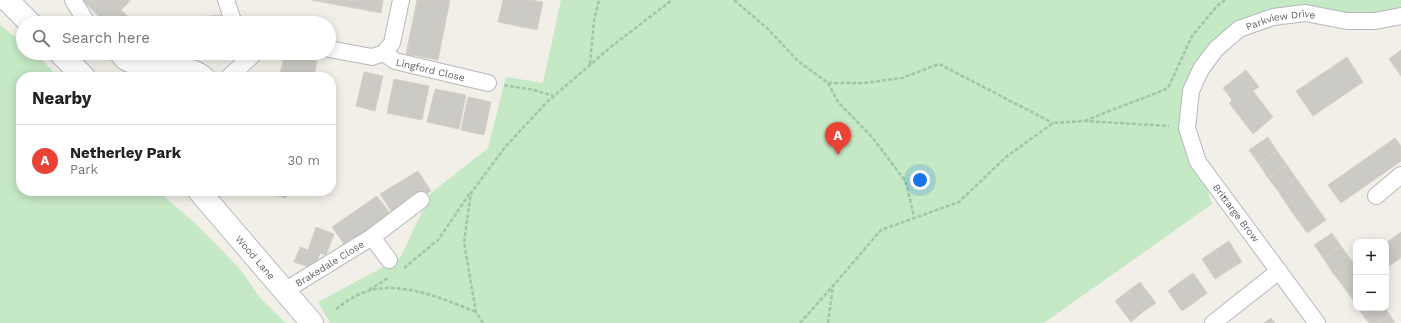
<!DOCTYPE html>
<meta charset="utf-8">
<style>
body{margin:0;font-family:"Work Sans",sans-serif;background:#f2f2f2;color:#222}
.controls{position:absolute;right:12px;bottom:12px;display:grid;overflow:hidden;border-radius:8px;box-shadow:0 2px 10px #0003}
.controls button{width:36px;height:36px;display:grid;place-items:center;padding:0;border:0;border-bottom:1px solid #e0e0e0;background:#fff;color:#222;font:20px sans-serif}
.you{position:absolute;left:920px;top:180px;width:14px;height:14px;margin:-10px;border:3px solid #fff;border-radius:50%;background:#1a73e8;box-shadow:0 0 0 6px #1a73e833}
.badge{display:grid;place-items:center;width:26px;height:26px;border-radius:50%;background:#ea4335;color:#fff;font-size:13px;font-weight:700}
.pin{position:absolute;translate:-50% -33px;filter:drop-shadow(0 1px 2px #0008)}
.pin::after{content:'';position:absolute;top:21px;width:14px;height:12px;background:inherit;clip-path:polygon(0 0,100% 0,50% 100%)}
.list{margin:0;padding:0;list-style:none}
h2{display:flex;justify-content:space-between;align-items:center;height:52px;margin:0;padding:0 16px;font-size:17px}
h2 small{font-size:13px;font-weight:400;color:#767676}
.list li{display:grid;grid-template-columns:26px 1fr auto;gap:12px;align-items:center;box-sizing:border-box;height:72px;padding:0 16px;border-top:1px solid #e0e0e0}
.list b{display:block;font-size:15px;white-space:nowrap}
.list p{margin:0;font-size:13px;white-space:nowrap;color:#767676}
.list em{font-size:13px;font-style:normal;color:#767676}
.icon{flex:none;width:22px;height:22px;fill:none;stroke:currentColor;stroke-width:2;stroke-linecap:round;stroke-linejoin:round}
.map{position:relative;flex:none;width:1401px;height:323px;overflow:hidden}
.search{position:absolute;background:#fff;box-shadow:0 2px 10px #0003;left:16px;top:16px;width:320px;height:44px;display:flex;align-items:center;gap:10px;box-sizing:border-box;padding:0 14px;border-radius:22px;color:#767676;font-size:15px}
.panel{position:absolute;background:#fff;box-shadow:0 2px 10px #0003;left:16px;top:72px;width:320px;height:124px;border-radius:16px}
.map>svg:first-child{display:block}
.green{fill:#c5e8c5}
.building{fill:#cccac5;stroke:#d6d1c6}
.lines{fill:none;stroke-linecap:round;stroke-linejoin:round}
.street-casing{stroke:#b5b8bc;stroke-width:18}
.secondary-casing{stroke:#b6babf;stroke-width:24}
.path{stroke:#9cc7a9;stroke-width:2.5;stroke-dasharray:4 2;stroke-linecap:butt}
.street{stroke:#fff;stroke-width:16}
.secondary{stroke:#fff;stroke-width:22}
.labels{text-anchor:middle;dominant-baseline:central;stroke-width:3;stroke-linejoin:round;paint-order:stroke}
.street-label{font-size:10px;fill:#5f6368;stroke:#fff}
</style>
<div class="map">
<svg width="1401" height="323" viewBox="0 0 1401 323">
<rect width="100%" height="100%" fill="#f1efe8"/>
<path class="green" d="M 561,0 L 1401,0 L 1401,16 L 1305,13 L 1239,29 L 1191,91 L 1198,162 L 1212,204 L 1044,323 L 330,323 L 318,302 L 400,258 L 431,193 L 488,148 L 506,77 L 543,83 Z
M 0,25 L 23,43 L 23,53 L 36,53 L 58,77 L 21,77 L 21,191 L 158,191 L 196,224 L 240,269 L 260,298 L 286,323 L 0,323 Z"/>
<path class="building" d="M 82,0 L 131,0 L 121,10 L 131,19 L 127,23 L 106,23 Z
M 311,0 L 383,0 L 381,13 Z
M 417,0 L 450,0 L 438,60 L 406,54 Z
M 503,0 L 531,0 L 543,2 L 537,30 L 498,22 Z
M 223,15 L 223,23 L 150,23 L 150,21 Z
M 1401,50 L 1401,76 L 1389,59 Z
M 152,53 L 226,53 L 226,54 L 153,60 Z
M 285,54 L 317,61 L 314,77 L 279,77 Z
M 1347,57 L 1363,82 L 1313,116 L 1296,91 Z
M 1246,70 L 1259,87 L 1253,91 L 1273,117 L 1253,134 L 1229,103 L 1232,100 L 1223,88 Z
M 364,72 L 383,76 L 375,111 L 356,106 Z
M 394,79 L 429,86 L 422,120 L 387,113 Z
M 435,89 L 466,95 L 459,129 L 427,122 Z
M 468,97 L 491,102 L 484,135 L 461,130 Z
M 1268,137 L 1277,151 L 1259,164 L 1249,150 Z
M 1395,138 L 1401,146 L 1401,161 L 1341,203 L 1328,185 Z
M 1277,151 L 1287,165 L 1268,178 L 1259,164 Z
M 1287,165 L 1296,178 L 1278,191 L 1268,178 Z
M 418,171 L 431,191 L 393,214 L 380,194 Z
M 1296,178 L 1306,192 L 1287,205 L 1278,191 Z
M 257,191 L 287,191 L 286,198 Z
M 1306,192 L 1316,206 L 1297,219 L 1287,205 Z
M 377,196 L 392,216 L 347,248 L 332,227 Z
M 1316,206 L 1326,220 L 1307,233 L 1297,219 Z
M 316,227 L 334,234 L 326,255 L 320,253 L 315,269 L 294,262 L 300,247 L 308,250 Z
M 1401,232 L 1401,258 L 1389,266 L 1386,262 L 1386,243 Z
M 1332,233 L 1341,246 L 1324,259 L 1314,245 Z
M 1229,241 L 1242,262 L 1229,270 L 1215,250 Z
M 1341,246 L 1351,260 L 1333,273 L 1324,259 Z
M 1215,250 L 1229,270 L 1215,279 L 1202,259 Z
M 1351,260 L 1356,267 L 1356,277 L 1343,286 L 1333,273 Z
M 1193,273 L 1207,293 L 1195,302 L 1180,282 Z
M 1356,277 L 1356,298 L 1353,300 L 1343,286 Z
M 1140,282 L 1156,303 L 1143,312 L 1128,291 Z
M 1180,282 L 1195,302 L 1182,311 L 1168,291 Z
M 1128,291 L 1143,312 L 1131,322 L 1115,301 Z
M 1358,308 L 1371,308 L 1362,314 Z
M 1371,308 L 1385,308 L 1390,315 L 1379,323 L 1369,323 L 1362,314 Z
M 1390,315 L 1395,323 L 1379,323 Z
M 1271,318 L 1275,323 L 1264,323 Z"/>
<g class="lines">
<g class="street-casing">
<g id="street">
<path d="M 73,0 L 87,23"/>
<path d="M 226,0 L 232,18 L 235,23"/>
<path d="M 329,49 L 372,57 L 384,53"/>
<path d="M 117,53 C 119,56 122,60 125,62 C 148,76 187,55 207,77"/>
<path id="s1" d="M 384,53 L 395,61 L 488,83"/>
<path d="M 384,53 L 392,43 L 401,0"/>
<path d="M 229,77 L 255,53"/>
<path d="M 1376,196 L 1401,175"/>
<path d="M 372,237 L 389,260"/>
<path id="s2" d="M 286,290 L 372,237 L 421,200"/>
<path d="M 1213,323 L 1279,271"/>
<path id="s3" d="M 1317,323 L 1198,162 L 1187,128 L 1191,91 L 1201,69 L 1216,49 L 1239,29 L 1273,17 L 1305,13 L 1347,21 L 1375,21 L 1401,16"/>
</g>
</g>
<g class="secondary-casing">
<g id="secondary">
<path d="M 7,0 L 30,23"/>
<path d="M 60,53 L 84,77"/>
<path id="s4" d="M 199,191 L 312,323"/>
</g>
</g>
<path class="path" d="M 734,0 L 768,29 L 798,61 L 828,83 L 864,83 L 902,78 L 939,64 L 1053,123
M 590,64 L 594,21 L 599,0
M 828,83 L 838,102 L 872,137 L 906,182 L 914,217
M 504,85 L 534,90 L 554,96
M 1085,121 C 1112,109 1141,100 1168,88 L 1192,36 L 1217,6 L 1225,0
M 404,268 L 438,240 L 470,193
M 369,290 L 388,278
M 336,309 C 345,302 357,294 368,291 C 403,281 444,299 476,312
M 483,323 L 476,312 L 464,242 L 471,193 L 506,146 L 548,101 L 612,46 L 672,0
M 800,323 L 833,286
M 828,323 L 833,286 L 881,230 L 959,202 L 1006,157 L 1053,123 L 1085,121 L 1169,126"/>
<use href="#street" class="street"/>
<use href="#secondary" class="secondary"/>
</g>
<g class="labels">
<g class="street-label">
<text stroke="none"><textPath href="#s3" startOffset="396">Parkview Drive</textPath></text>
<text stroke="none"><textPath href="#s1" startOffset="50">Lingford Close</textPath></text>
<text transform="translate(1236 213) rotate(53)">Brittarge Brow</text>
<text stroke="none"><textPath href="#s4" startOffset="87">Wood Lane</textPath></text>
<text stroke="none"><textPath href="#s2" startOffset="51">Brakedale Close</textPath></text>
</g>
</g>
</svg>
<div class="controls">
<button>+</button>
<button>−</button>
</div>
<div class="you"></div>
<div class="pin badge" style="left:838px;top:155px">A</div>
<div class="search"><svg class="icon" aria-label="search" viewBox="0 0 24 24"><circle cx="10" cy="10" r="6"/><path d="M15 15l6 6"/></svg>Search here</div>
<section class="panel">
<h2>Nearby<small></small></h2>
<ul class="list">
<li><span class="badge">A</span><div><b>Netherley Park</b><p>Park</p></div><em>30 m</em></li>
</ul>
</section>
</div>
